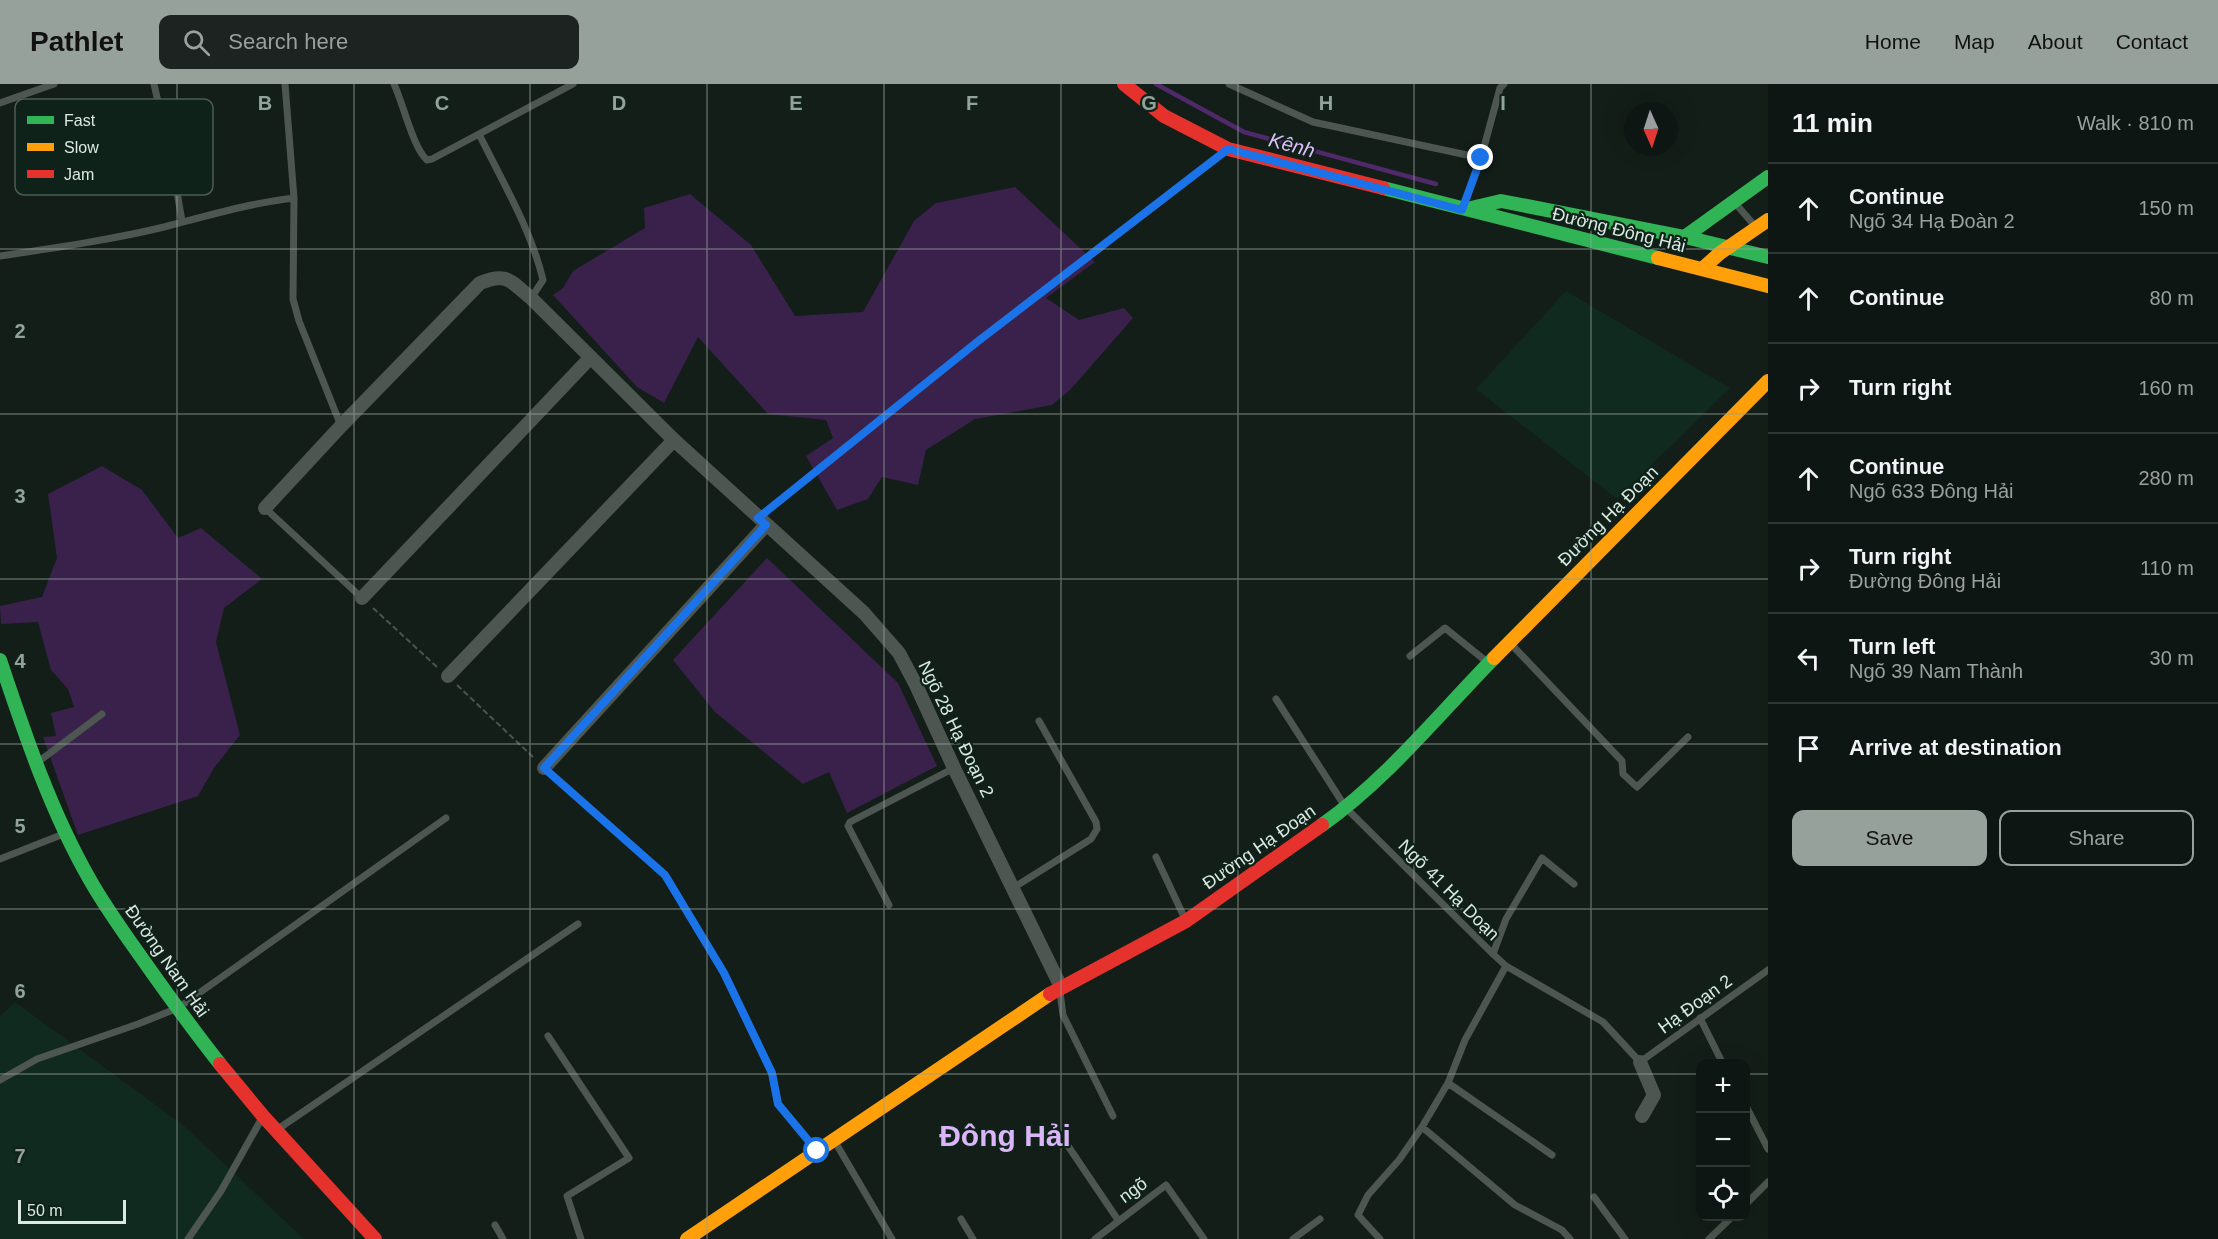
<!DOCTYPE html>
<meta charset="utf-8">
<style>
body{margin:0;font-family:Arial,sans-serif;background:#1c2321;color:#f1f3f6}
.controls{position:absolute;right:18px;bottom:18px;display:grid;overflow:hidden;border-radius:12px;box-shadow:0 6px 24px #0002}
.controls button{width:54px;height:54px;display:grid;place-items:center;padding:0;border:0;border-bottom:2px solid #2e3533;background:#0e1613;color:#f1f3f6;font:30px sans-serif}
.compass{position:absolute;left:1624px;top:18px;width:54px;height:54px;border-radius:50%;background:#0e1613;box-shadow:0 6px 24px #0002;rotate:177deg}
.scale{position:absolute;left:18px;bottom:15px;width:108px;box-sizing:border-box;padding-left:6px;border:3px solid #dce8e2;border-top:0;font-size:16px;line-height:21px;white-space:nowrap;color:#dce8e2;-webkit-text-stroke:4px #0f2219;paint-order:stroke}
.stop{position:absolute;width:18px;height:18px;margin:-14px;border:4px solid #1a73e8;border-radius:50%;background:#fff}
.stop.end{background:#1a73e8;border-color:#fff;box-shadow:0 2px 6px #0008}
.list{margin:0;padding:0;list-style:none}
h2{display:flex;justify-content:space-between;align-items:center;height:78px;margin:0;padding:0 24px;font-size:26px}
h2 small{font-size:20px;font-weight:400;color:#9b9fa0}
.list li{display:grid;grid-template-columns:39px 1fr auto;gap:18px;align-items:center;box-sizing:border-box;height:90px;padding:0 24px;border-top:2px solid #2e3533}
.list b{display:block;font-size:22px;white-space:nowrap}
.list p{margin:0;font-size:20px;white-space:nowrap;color:#9b9fa0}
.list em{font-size:20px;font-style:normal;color:#9b9fa0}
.actions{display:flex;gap:12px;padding:18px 24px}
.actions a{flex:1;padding:14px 0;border:2px solid #96a19c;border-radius:12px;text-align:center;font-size:21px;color:#96a19c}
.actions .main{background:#96a19c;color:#111}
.icon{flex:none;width:33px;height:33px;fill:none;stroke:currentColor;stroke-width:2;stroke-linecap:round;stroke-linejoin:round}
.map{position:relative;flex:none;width:1768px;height:1155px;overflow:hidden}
header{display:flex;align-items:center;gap:36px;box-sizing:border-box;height:84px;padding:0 30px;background:#96a19c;color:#111}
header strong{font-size:28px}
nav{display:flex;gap:33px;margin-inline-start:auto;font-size:21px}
.search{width:420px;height:54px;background:#1c2321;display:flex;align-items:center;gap:15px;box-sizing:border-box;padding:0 21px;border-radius:12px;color:#9b9fa0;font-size:22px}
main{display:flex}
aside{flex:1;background:#0e1613}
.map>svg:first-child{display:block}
.built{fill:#112a1f}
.green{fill:#39214b}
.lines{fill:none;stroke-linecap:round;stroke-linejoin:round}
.stream{stroke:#4f2969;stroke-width:4.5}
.path{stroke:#4c5450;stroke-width:2;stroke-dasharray:6 3;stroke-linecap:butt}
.lane{stroke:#4e5651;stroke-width:7}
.street{stroke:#4e5651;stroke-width:14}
.fast{stroke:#30b455;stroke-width:14}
.slow{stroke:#ff9f0a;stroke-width:14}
.jam{stroke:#e5322d;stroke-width:14}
.route{stroke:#1a73e8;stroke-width:8}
.grid{fill:none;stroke:#96a19c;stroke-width:1.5;stroke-opacity:0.55}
.labels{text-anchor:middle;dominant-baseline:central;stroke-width:4.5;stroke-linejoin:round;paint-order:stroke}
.street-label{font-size:18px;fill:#dce8e2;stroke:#0f2219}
.water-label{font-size:20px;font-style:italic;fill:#e0befc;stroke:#0f2219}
.town-label{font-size:30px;font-weight:bold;fill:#dab5f8;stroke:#0f2219}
.key{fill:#0f2219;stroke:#4c5d55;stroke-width:1.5}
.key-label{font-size:16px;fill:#dce8e2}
.grid-label{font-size:20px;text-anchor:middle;font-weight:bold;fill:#96a19c;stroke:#0f2219;stroke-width:4.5;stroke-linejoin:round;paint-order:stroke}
</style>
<header>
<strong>Pathlet</strong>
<div class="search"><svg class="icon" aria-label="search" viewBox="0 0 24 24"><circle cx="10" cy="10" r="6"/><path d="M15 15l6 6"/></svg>Search here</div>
<nav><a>Home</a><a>Map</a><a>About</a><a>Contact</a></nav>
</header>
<main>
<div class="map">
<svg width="1768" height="1155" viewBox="0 0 1768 1155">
<rect width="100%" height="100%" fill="#131e19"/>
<path class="built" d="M 1566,207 L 1730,304 L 1617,415 L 1476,305 Z
M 15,918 L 183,1041 L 304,1155 L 0,1155 L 0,932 Z"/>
<path class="green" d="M 1015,103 L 1095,178 L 1046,214 L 1079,236 L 1124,224 L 1133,234 L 1071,305 L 1052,321 L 975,335 L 926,366 L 918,401 L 882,393 L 868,415 L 837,426 L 806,372 L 833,354 L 826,336 L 768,330 L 698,253 L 664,319 L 637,303 L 553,211 L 563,204 L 573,187 L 645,144 L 644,124 L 690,110 L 751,161 L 795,232 L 863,228 L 914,137 L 936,119 Z
M 102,382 L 142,406 L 178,454 L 201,444 L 262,495 L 224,524 L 216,558 L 240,651 L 214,684 L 198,712 L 78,751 L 43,653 L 56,652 L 51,629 L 74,623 L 68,605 L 51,586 L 38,538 L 1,540 L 0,522 L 42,513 L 57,474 L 48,410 Z
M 767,474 L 898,599 L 937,682 L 847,729 L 829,688 L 803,700 L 715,628 L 673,576 Z"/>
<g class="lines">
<path class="stream" d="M 1156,0 L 1244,48 L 1436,100"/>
<path class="path" d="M 373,524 L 437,583
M 457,601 L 533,673
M 555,694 L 656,783"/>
<path class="lane" d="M 154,0 L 173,85 L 182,137
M 285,0 L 294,114
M 394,0 C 403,19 413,64 427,76 L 432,75 L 573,0
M 1229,0 L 1313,38 L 1481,74
M 0,19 L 54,0
M 479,50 C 502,97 531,145 543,196 L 531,214
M 1735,119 L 1755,142
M 1462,125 L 1481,74 L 1500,4 L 1504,0
M 0,172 C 54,164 110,156 164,143 C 207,132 250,119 294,114 L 293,215 L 299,237 L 341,342
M 265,424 L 362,514
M 758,434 L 977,258 L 1226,67
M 1511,560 L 1622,677 L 1623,690 L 1637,703 L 1688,653
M 1410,572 L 1445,544 L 1487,578
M 1276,615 L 1346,724 L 1493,870 L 1506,882 L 1603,938 L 1640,978 L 1768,886
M 38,678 L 102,630
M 1156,773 L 1185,835
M 0,775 L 66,749
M 665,791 L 724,889 L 772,989 L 778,1020 L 817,1067
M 1013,804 L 1091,755 L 1097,745 L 1096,738 L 1039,637
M 889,821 L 848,742 L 850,738 L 954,684
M 1493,870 L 1506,835 L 1542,774 L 1574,800
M 1060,908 L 1063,931 L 1113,1032
M 1700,934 L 1723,980
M 548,952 L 629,1074 L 567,1112 L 581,1155
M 0,996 L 37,975 L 138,940 L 178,924 L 446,734
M 1448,999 L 1552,1071
M 1746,1022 L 1768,1065
M 1422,1043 L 1515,1121 L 1562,1146 L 1570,1155
M 278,1045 L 578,840
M 834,1056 L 892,1155
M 1066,1059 L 1118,1136
M 1594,1113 L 1625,1155
M 1746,1120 L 1768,1098
M 961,1135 L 973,1155
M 495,1141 L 503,1155
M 188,1155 L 221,1107 L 262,1034
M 1095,1155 L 1166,1101 L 1204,1155
M 1293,1155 L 1320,1135
M 1380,1155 L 1358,1131 L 1368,1111 L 1399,1076 L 1422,1043 L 1448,999 L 1465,956 L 1506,882
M 1709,1155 L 1733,1132"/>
<path class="street" d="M 265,424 L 341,342 L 480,199 C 507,188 510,197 531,214 L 674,356 L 864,529 L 899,569 L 916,601 L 954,684 L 1061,903
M 362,514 L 590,274
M 448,592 L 674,356
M 544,684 L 766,441
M 1640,978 L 1654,1011 L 1642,1032"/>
<path class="fast" d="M 1383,104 L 1658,174
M 1467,125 L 1501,117 L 1685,153 L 1768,173
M 1679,157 L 1768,93
M 0,576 C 25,651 51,728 90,796 C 107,826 127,853 146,880 C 170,914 194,947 220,980
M 1322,741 C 1388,694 1438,631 1494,574"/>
<path class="slow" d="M 1658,174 L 1768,202
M 1702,185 L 1720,169 L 1768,136
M 1494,574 L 1768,297
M 687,1155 L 1050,910"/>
<path class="jam" d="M 1124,0 L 1164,32 L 1228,65 L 1383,104
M 1050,910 L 1186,837 L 1322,741
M 220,980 L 263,1032 L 375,1155"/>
</g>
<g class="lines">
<path class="route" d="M 817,1067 L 778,1020 L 772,989 L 724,889 L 665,791 L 544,684 L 766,441 L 758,434 L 977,258 L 1228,65 L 1462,126 L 1481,74"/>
</g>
<path class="grid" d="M 177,0 L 177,1155M 354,0 L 354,1155M 530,0 L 530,1155M 707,0 L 707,1155M 884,0 L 884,1155M 1061,0 L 1061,1155M 1238,0 L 1238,1155M 1414,0 L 1414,1155M 1591,0 L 1591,1155M 0,165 L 1768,165M 0,330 L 1768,330M 0,495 L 1768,495M 0,660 L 1768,660M 0,825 L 1768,825M 0,990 L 1700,990M 1746,990 L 1768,990"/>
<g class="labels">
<g class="street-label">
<text transform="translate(1619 146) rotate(14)">Đường Đông Hải</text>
<text transform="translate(1608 432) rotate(-45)">Đường Hạ Đoạn</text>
<text transform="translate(956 645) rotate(64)">Ngõ 28 Hạ Đoạn 2</text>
<text transform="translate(1259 763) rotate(-35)">Đường Hạ Đoạn</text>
<text transform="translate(1449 806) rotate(45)">Ngõ 41 Hạ Doạn</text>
<text transform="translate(167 877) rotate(55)">Đường Nam Hải</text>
<text transform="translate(1695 920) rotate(-36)">Hạ Đoạn 2</text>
<text transform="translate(1133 1106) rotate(-36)">ngõ</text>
</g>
<g class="water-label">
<text transform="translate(1292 61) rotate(15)">Kênh</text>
</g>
<g class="town-label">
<text x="1005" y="1051">Đông Hải</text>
</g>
</g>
<rect x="15" y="15" width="198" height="96" rx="9" class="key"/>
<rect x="27" y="32" width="27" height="8" fill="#30b455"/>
<rect x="27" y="59" width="27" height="8" fill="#ff9f0a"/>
<rect x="27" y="86" width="27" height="8" fill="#e5322d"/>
<g class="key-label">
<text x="64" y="42">Fast</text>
<text x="64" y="69">Slow</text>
<text x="64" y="96">Jam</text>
</g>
<g class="grid-label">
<text x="265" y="26">B</text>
<text x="442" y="26">C</text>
<text x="619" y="26">D</text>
<text x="796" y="26">E</text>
<text x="972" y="26">F</text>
<text x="1149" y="26">G</text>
<text x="1326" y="26">H</text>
<text x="1503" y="26">I</text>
<text x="20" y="254">2</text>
<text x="20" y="419">3</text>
<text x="20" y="584">4</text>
<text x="20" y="749">5</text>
<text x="20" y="914">6</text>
<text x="20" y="1079">7</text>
</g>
</svg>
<div class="controls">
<button>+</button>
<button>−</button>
<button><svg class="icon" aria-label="locate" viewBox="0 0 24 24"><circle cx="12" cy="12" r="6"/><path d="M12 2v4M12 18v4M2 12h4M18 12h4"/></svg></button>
</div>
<svg class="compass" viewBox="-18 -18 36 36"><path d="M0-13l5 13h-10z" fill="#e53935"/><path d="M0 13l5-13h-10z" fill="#9b9fa0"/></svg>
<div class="scale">50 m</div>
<div class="stop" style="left:817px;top:1067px"></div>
<div class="stop end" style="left:1481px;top:74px"></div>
</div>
<aside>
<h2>11 min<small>Walk · 810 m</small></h2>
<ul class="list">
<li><svg class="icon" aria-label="ahead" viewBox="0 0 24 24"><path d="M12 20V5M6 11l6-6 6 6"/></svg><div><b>Continue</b><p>Ngõ 34 Hạ Đoàn 2</p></div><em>150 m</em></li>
<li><svg class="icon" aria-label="ahead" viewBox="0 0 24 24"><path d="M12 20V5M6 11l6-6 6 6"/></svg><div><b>Continue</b></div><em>80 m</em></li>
<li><svg class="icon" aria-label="right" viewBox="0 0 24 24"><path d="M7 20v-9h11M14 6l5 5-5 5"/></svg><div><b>Turn right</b></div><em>160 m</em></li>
<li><svg class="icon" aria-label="ahead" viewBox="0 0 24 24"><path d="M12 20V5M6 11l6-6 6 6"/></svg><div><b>Continue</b><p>Ngõ 633 Đông Hải</p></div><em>280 m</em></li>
<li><svg class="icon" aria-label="right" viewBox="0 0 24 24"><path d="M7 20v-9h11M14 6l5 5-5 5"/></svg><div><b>Turn right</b><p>Đường Đông Hải</p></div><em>110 m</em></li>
<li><svg class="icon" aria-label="left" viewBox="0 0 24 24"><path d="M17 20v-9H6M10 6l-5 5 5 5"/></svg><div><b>Turn left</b><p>Ngõ 39 Nam Thành</p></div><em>30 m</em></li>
<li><svg class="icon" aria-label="arrive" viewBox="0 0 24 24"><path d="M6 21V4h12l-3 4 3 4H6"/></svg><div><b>Arrive at destination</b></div></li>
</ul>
<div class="actions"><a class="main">Save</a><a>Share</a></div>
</aside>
</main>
